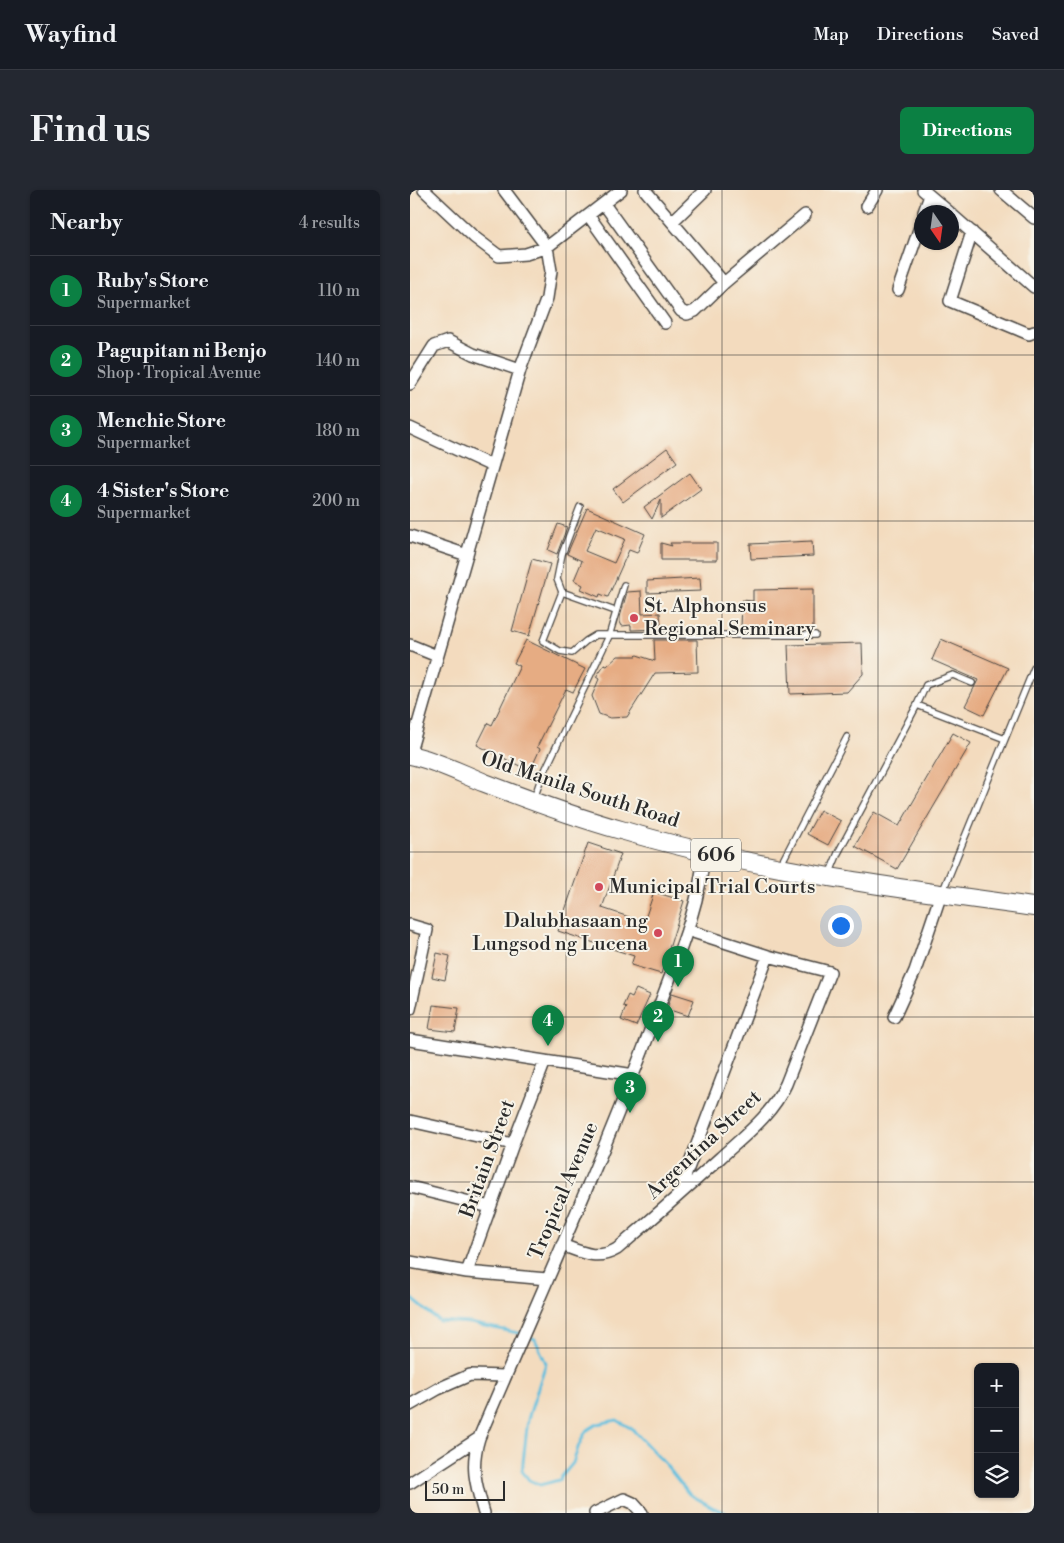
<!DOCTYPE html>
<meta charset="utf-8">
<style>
body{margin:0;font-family:"Libre Bodoni",serif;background:#242831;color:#f1f3f6}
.controls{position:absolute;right:15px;bottom:15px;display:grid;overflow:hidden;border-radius:8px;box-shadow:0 1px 4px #0004}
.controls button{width:45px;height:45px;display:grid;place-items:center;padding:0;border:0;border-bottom:1px solid #363941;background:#171b24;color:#f1f3f6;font:25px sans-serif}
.compass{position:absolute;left:504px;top:15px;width:45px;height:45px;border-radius:50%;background:#171b24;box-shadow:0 1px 4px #0004;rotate:167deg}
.scale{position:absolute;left:15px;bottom:12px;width:80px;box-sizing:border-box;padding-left:5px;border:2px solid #2b2b2b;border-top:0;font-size:14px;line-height:18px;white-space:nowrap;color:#2b2b2b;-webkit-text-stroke:4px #f7f3e8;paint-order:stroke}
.you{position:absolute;left:430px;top:735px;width:18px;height:18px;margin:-12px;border:4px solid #fff;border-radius:50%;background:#1a73e8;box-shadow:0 0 0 8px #1a73e833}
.badge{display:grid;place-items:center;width:32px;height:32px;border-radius:50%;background:#0b8043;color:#fff;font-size:16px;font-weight:700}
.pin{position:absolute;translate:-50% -41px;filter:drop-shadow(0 1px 2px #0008)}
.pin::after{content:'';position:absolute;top:26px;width:18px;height:15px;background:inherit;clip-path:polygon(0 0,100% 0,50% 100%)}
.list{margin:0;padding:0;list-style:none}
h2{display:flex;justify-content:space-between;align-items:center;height:65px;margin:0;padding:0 20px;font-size:21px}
h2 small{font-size:16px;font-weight:400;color:#9ea1a6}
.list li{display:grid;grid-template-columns:32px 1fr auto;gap:15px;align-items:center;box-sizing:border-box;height:70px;padding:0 20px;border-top:1px solid #363941}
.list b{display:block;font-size:19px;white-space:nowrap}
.list p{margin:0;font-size:16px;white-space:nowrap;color:#9ea1a6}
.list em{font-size:16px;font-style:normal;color:#9ea1a6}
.icon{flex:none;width:28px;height:28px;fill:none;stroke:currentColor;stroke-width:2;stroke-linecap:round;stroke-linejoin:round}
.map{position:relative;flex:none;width:624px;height:1323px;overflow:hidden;border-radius:8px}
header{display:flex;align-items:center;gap:30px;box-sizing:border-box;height:70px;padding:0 25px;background:#171b24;border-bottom:1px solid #363941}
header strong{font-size:24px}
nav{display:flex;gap:28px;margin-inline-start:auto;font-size:18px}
.intro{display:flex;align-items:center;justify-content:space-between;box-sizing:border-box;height:120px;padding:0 30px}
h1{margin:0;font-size:35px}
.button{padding:12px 22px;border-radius:8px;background:#0b8043;color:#fff;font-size:18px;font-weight:700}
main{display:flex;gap:30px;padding:0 30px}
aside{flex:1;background:#171b24;border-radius:8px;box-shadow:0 1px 4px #0004}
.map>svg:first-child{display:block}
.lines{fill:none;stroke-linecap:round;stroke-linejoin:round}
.stream{stroke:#5fbedd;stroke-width:3}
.building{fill:#e6ac83;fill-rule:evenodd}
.lane-casing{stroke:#494541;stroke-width:8}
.street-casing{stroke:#494541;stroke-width:14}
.primary-casing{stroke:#494541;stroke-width:20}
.lane{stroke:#fff;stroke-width:5.5}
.street{stroke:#fff;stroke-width:11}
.primary{stroke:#fff;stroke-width:18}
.grid{fill:none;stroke:#2b2b2b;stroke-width:1;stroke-opacity:0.55}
.poi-dot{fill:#d1495b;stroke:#f7f3e8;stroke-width:2}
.labels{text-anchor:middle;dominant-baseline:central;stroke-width:4;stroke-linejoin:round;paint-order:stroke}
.shield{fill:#f7f3e8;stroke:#686764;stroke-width:1}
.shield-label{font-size:19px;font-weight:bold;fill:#2b2b2b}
.poi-label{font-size:20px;fill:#2b2b2b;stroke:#f7f3e8;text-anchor:start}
.street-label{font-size:20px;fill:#2b2b2b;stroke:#f7f3e8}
</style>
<header>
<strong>Wayfind</strong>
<nav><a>Map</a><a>Directions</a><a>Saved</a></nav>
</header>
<div class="intro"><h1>Find us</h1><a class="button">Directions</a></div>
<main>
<aside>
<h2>Nearby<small>4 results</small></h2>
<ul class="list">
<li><span class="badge">1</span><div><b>Ruby's Store</b><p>Supermarket</p></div><em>110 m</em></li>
<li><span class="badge">2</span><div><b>Pagupitan ni Benjo</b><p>Shop · Tropical Avenue</p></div><em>140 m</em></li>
<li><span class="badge">3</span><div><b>Menchie Store</b><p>Supermarket</p></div><em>180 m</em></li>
<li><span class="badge">4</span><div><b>4 Sister's Store</b><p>Supermarket</p></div><em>200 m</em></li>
</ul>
</aside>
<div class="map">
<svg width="624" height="1323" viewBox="0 0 624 1323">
<rect width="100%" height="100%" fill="#f7f3e8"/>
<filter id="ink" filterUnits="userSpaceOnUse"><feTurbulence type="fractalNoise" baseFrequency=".02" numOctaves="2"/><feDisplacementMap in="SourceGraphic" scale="10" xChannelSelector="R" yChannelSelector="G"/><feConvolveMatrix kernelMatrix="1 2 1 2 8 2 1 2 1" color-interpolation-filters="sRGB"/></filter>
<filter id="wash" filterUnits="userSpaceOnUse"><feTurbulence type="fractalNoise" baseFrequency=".0096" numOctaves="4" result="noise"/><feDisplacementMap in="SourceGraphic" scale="20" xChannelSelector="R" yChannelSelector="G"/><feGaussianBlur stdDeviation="1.12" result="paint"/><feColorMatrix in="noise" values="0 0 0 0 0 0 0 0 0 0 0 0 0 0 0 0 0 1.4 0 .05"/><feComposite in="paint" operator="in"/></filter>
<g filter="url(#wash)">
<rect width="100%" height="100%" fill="#f3dbbe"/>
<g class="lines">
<path class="stream" d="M 0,1107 L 29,1131 L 60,1133 L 108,1143 L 125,1149 L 136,1173 L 118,1229 L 112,1281 L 119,1290 L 130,1295 L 149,1290 L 163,1273 L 169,1255 L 176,1241 L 187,1234 L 207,1230 L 222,1239 L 257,1276 L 279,1304 L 304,1318 L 316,1323"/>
</g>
<g id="blocks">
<path class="building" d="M 257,258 L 267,272 L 213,312 L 203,299 Z
M 280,283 L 291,299 L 251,328 L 251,310 L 242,329 L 234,317 Z
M 177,318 L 235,344 L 227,363 L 219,360 L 198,407 L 190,404 L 189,407 L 171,399 L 173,395 L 164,390 L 172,371 L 157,364 ZM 186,337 L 215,349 L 204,373 L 175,361 Z
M 148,334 L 157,337 L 147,364 L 138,360 Z
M 402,351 L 403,366 L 341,369 L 340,354 Z
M 251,353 L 262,356 L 260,353 L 307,353 L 307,370 L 251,370 Z
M 122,369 L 140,374 L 119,446 L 102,441 Z
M 290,388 L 291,401 L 237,403 L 237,391 Z
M 403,399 L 403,438 L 331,438 L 332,410 L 343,411 L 343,400 Z
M 231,401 L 232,424 L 250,423 L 251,439 L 221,440 L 221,435 L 212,436 L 210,432 L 210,427 L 217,402 Z
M 531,449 L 598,478 L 574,525 L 555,516 L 568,490 L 522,470 Z
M 116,450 L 175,479 L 163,502 L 156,499 L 127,557 L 130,559 L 120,581 L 67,555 L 78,533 L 82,535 L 110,476 L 104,473 Z
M 244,450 L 287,450 L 288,482 L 245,483 L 217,527 L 200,528 L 189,524 L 182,506 L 189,489 L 186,487 L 194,475 L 197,476 L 208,466 L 226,466 L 227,465 L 245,471 Z
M 452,453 L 453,484 L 437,502 L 380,504 L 378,455 Z
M 543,543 L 561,553 L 487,679 L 445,656 L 464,622 L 489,636 Z
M 410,620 L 431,631 L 418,655 L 397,644 Z
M 178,653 L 211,664 L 192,718 L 234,732 L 244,702 L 274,711 L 251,784 L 221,775 L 224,766 L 148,741 Z
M 27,763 L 40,766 L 35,790 L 22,787 Z
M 226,799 L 240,805 L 226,836 L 211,830 L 216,817 L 213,816 L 218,805 L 222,807 Z
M 262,803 L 284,810 L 278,826 L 257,819 Z
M 23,815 L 49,818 L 45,842 L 19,839 Z"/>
</g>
</g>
<g filter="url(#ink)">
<use href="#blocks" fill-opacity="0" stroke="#494541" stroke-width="1"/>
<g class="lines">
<g class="lane-casing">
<path id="lane" d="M 170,317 L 152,364 L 147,389 L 152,402 L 205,421
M 152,402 L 133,451 L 150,461 L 162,463 L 176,451 L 186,445 L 405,445
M 507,515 L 595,549
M 124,609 L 130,591 L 199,446 L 214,395
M 370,676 L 437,547
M 419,685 L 428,663 L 507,515 L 516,495 L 543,485 L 562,493
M 532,703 L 624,478"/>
</g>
<g class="street-casing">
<path id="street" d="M 14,0 L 64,47 L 89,66 L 116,64 L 137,57 L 211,0
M 235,0 L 314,93
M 513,0 L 539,22
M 591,0 L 624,28
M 194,14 L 271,121 L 277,124 L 285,121 L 314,93 L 395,25
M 457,16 L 467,0
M 514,22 L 520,6
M 542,25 L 624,97
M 179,26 L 255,133
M 262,32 L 295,0
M 562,42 L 540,111 L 619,144 L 624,142
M 488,100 L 512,31
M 0,194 L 24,156 L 38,151 L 63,164 L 110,180
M 0,238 L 82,276
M 0,346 L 57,365
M 0,455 L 27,466
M 0,562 L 110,180 L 137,108 L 141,81 L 137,57 L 94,0
M 0,735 L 17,740 L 0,819
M 484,827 L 505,781 L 531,704
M 0,850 L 224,885
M 0,931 L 103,954
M 0,997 L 80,1017
M 268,1005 L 358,766
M 152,1055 C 171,1062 187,1071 207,1059 C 242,1029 276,999 310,968 C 335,945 362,925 376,894 L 420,782 L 358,766 L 277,740
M 0,1072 L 57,1082 L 137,1089
M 57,1082 L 103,954 L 135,871
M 0,1215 L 28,1199 L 60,1185 L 95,1186
M 0,1293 L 69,1248
M 74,1323 C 66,1295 60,1277 69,1248 C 129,1107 194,966 247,822 C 265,773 291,714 294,662
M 185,1323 L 214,1309 L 223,1313 L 232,1323"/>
</g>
<g class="primary-casing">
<path id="primary" d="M 0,565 C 25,570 50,583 75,593 C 119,610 165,627 211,640 C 346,680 485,698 624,717"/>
</g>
<use href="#lane" class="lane"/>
<use href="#street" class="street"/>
<use href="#primary" class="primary"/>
</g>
</g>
<path class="grid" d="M 156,0 L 156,1323M 312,0 L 312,1323M 468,0 L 468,1323M 0,165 L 624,165M 0,331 L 624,331M 0,496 L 624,496M 0,662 L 624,662M 0,827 L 624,827M 0,992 L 624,992M 0,1158 L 624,1158"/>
<g class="poi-dot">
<circle cx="224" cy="428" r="5"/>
<circle cx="189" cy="697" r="5"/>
<circle cx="248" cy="743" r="5"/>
</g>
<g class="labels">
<rect class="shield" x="281" y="648.5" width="50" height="33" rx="4"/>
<g class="shield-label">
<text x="306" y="665">606</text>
</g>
<g class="poi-label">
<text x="234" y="416">St. Alphonsus<tspan x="234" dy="23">Regional Seminary</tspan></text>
<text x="199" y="697">Municipal Trial Courts</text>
<text x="238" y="731" text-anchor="end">Dalubhasaan ng<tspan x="238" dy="23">Lungsod ng Lucena</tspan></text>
</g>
<g class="street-label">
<text transform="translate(170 600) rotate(18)">Old Manila South Road</text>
<text transform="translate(294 955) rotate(-43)">Argentina Street</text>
<text transform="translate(78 969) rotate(-70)">Britain Street</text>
<text transform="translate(154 1001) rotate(-67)">Tropical Avenue</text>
</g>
</g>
</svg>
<div class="controls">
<button>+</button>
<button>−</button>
<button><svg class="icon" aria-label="layers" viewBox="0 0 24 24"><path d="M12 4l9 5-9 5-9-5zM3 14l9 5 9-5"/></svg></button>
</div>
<svg class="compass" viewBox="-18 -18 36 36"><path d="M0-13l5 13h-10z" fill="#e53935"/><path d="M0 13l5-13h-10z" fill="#9ea1a6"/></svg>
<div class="scale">50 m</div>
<div class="you"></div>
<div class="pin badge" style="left:268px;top:797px">1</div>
<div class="pin badge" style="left:248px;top:852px">2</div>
<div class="pin badge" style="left:220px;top:923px">3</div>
<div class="pin badge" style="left:138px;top:856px">4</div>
</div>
</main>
